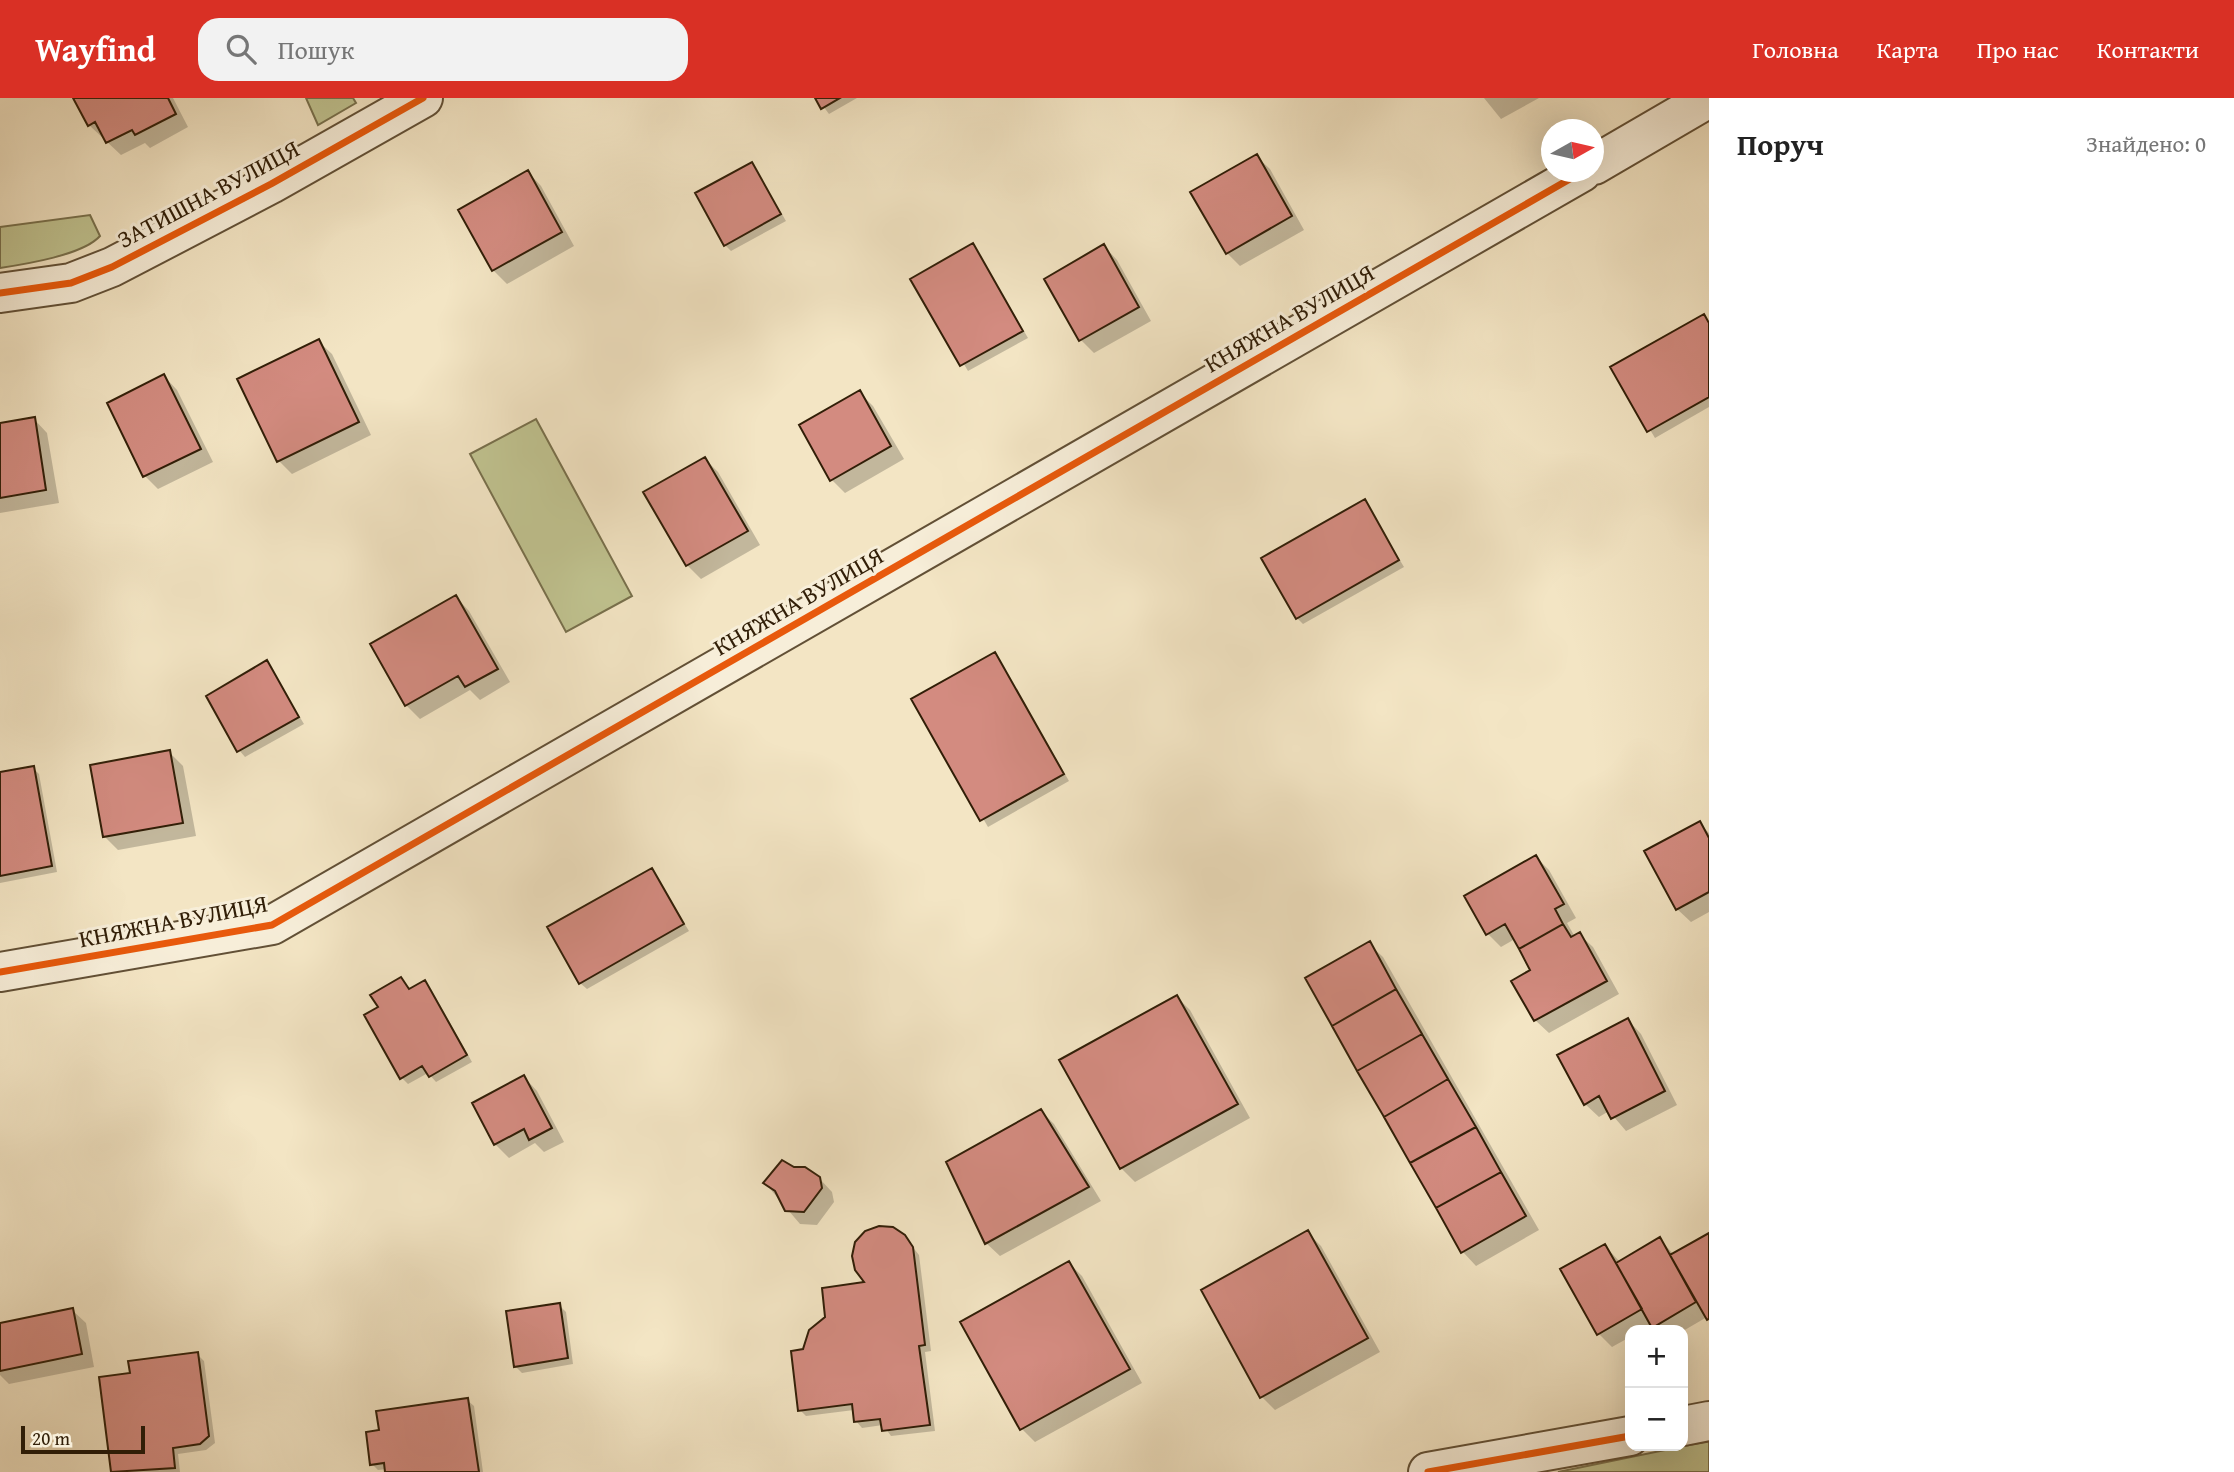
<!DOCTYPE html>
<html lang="uk">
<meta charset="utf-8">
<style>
body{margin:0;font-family:"Gentium Book Plus",serif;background:#f2f2f2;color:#222}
.controls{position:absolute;right:21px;bottom:21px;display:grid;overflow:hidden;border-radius:14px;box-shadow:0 7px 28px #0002}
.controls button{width:63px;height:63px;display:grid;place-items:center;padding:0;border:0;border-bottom:2px solid #e0e0e0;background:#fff;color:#222;font:35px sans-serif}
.compass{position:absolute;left:1541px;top:21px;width:63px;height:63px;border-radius:50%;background:#fff;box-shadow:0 7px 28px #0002;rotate:82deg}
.scale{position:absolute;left:21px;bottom:18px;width:124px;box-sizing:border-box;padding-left:7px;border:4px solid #311e07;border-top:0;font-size:19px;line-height:24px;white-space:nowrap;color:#311e07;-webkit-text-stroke:5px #f7eed9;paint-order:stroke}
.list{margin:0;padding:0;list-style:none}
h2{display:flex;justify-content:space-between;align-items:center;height:91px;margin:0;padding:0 28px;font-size:30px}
h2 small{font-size:23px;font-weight:400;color:#767676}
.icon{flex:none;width:38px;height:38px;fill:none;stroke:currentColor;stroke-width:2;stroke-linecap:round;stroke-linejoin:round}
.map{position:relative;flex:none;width:1709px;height:1374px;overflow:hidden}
header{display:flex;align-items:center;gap:42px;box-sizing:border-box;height:98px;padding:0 35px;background:#d93025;color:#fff}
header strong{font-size:33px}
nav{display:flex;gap:38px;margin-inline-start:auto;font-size:24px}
.search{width:490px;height:63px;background:#f2f2f2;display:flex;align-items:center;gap:18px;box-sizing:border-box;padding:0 24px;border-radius:21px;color:#767676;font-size:26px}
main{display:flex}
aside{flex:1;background:#fff}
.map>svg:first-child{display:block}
.green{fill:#c0c390;stroke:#78704c;stroke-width:2}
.shadow{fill:#0003}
.building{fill:#d38b80;stroke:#311e07;stroke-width:2}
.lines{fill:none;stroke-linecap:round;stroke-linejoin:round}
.minor-casing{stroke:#625036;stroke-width:42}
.minor{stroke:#f7eed9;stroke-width:38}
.cycleway-casing{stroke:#f7eed9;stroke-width:11}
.cycleway{stroke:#e8590c;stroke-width:7}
.labels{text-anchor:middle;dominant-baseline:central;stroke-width:6;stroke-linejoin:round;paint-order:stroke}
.street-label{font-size:24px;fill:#311e07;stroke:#f7eed9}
</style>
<header>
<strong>Wayfind</strong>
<div class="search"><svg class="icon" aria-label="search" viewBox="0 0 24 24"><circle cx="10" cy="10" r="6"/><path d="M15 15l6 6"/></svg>Пошук</div>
<nav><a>Головна</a><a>Карта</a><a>Про нас</a><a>Контакти</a></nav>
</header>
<main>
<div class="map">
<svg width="1709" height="1374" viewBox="0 0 1709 1374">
<rect width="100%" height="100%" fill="#f3e5c4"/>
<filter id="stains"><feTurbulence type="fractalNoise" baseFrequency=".00286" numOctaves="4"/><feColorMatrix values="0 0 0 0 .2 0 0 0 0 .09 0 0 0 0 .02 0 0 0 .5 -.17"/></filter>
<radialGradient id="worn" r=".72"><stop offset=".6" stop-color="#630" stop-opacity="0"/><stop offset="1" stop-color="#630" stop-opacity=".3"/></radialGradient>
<path class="green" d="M 306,0 L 353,0 L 356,5 L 318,27 Z
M 90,117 L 100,138 C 83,157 26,166 0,170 L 0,129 Z
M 536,321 L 632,498 L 566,534 L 470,356 Z
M 1709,1343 L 1709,1374 L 1558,1374 Z"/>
<path class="shadow" d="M 75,0 L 173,0 L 188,29 L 150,50 L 145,45 L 121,57 L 89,27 Z
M 817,0 L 857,0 L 829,16 Z
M 1484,0 L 1539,0 L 1501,21 Z
M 1256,58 L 1270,71 L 1304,132 L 1240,168 L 1227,155 Z
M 752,66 L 786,123 L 731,153 L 725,147 Z
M 528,74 L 541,88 L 574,148 L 507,186 L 493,172 L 460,112 Z
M 973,147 L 1028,240 L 968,273 L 913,181 Z
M 1104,148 L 1117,162 L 1151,223 L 1094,255 L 1081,242 Z
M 1703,218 L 1709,224 L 1709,309 L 1655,340 L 1613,270 Z
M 318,243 L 332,256 L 371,337 L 292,376 L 279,363 Z
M 164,278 L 177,292 L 213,364 L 158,391 L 145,378 Z
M 860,295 L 873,308 L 904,361 L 845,395 L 832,382 Z
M 34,321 L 47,335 L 59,405 L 0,415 L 0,327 Z
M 705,361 L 718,374 L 760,447 L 701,481 L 687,467 Z
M 1365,404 L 1404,469 L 1303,526 L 1297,520 Z
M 456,499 L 469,513 L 510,584 L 480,602 L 470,592 L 420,621 L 406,607 L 372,547 Z
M 995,556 L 1069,683 L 988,729 L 914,602 Z
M 267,565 L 304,626 L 245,659 L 239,652 Z
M 169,654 L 183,668 L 196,738 L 118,752 L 105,739 Z
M 33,670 L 39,676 L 57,774 L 0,785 L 0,676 Z
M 1699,725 L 1709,735 L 1709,814 L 1691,824 L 1677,811 Z
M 1536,759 L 1549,772 L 1576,820 L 1567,825 L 1575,839 L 1579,836 L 1593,849 L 1619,896 L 1549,935 L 1535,922 L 1532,873 L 1515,841 L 1501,849 L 1488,836 Z
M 651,772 L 689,833 L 587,891 L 580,885 Z
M 1369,846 L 1383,859 L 1539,1132 L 1476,1168 L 1463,1154 L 1308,881 Z
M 401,881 L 410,892 L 424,884 L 431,891 L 472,964 L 436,984 L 428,975 L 408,986 L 402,980 L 380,910 Z
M 1177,899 L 1190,912 L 1250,1020 L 1135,1084 L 1121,1070 L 1062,963 Z
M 1628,922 L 1641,936 L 1677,1007 L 1626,1033 L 1609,1013 L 1599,1019 L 1585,1006 Z
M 524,979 L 537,993 L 564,1044 L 544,1054 L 535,1045 L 509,1060 L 495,1046 Z
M 1041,1013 L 1054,1026 L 1101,1103 L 1000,1158 L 986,1145 Z
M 819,1080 L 832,1094 L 834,1104 L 817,1127 L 800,1126 L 765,1085 Z
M 1308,1135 L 1321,1148 L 1380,1254 L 1275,1312 L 1262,1299 Z
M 1709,1137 L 1709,1222 L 1707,1219 L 1683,1233 L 1657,1232 L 1652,1226 L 1641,1232 L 1630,1232 L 1630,1239 L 1612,1249 L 1599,1236 L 1605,1148 L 1620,1164 L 1660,1141 L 1674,1157 Z
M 904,1138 L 919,1157 L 931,1253 L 925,1254 L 935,1333 L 891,1338 L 883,1327 L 862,1330 L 856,1323 L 854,1312 L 806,1318 L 800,1312 L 804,1253 L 868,1185 Z
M 1069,1165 L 1082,1178 L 1142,1285 L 1035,1344 L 1022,1331 Z
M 559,1207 L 566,1214 L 573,1266 L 522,1275 L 515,1268 Z
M 72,1212 L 86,1225 L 94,1269 L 9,1286 L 0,1277 L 0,1227 Z
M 197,1256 L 204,1263 L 215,1345 L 206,1352 L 178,1356 L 180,1374 L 113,1374 L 101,1281 L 132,1277 Z
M 467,1302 L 474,1308 L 483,1374 L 387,1374 L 387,1371 L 378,1372 L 372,1366 L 381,1333 Z"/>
<path class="building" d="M 73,0 L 168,0 L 176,16 L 135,37 L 132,32 L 106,45 L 95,24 L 88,28 Z
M 815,0 L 840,0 L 821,11 Z
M 1257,56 L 1292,118 L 1226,156 L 1190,94 Z
M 752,64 L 781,116 L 724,148 L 695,95 Z
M 528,72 L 562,134 L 492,173 L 458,112 Z
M 973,145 L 1023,233 L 960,268 L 910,181 Z
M 1104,146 L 1139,209 L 1079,243 L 1044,181 Z
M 1704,216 L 1709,225 L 1709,299 L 1647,334 L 1610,269 Z
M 319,241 L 359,324 L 277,364 L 237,281 Z
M 164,276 L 201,351 L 143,379 L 107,305 Z
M 860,292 L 891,348 L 830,383 L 799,327 Z
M 35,319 L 46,392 L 0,400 L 0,325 Z
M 705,359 L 748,433 L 686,468 L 643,394 Z
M 1365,401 L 1399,462 L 1296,521 L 1261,460 Z
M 456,497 L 498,571 L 465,589 L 458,578 L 405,608 L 370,546 Z
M 995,554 L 1064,676 L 980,723 L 911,601 Z
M 267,562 L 299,619 L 237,654 L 206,598 Z
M 170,652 L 183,725 L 103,739 L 90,667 Z
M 34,668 L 52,768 L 0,778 L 0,674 Z
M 1700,723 L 1709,740 L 1709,794 L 1676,812 L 1644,753 Z
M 1536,757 L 1564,806 L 1555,811 L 1563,826 L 1519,851 L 1505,826 L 1486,837 L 1464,798 Z
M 652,770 L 684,826 L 579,886 L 547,829 Z
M 1563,826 L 1571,839 L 1580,834 L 1607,883 L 1534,923 L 1511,883 L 1530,872 L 1519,851 Z
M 1370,843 L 1396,891 L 1332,928 L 1305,880 Z
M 401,879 L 409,891 L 425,882 L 467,957 L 429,979 L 422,968 L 400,981 L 364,917 L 378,909 L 370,897 Z
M 1396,891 L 1422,936 L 1357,973 L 1332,928 Z
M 1177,897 L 1238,1006 L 1120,1071 L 1059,962 Z
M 1628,920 L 1665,993 L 1611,1021 L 1599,998 L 1584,1007 L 1557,957 Z
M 1422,936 L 1448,981 L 1384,1019 L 1357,973 Z
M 524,977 L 552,1030 L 529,1042 L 524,1031 L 494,1047 L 472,1005 Z
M 1448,981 L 1476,1029 L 1410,1065 L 1384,1019 Z
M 1041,1011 L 1089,1089 L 985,1146 L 946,1064 Z
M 1476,1029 L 1501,1074 L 1436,1110 L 1410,1065 Z
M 782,1062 L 794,1069 L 805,1069 L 820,1079 L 822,1090 L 804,1114 L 785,1113 L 775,1093 L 763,1085 Z
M 1501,1074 L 1526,1118 L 1461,1155 L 1436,1110 Z
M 879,1128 L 893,1129 L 905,1137 L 913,1149 L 925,1247 L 919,1248 L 930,1327 L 882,1333 L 880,1321 L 854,1324 L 852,1306 L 798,1313 L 791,1253 L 803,1251 L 809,1232 L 825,1219 L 822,1190 L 864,1184 L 855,1172 L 852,1158 L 855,1144 L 865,1133 Z
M 1308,1132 L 1368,1240 L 1260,1300 L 1201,1192 Z
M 1709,1135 L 1709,1221 L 1707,1222 L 1670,1157 Z
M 1660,1139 L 1696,1204 L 1652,1230 L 1616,1165 Z
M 1605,1146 L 1642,1211 L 1597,1237 L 1560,1171 Z
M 1069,1163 L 1130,1271 L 1020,1332 L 960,1224 Z
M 560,1205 L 568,1260 L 514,1269 L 506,1213 Z
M 73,1210 L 82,1256 L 0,1273 L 0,1225 Z
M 198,1254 L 209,1338 L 200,1346 L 173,1350 L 175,1370 L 111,1374 L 99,1279 L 130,1275 L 128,1263 Z
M 468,1300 L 479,1374 L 385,1374 L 384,1365 L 370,1367 L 366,1334 L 379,1332 L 376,1313 Z"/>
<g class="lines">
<g class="minor-casing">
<path id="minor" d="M 1594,67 L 1709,0
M 0,195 L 71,185 L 112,169 L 271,86 L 423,0
M 0,874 L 272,827 L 1582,74
M 1683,1328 L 1709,1323
M 1428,1374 L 1630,1338"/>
</g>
<use href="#minor" class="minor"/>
<g class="cycleway-casing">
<path id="cycleway" d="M 0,195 L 71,185 L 112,169 L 271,86 L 423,0
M 0,874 L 272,827 L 1582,74
M 1428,1374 L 1630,1338"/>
</g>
<use href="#cycleway" class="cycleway"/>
</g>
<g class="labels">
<g class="street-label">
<text transform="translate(208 96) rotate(-28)">ЗАТИШНА ВУЛИЦЯ</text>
<text transform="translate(1289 220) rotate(-30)">КНЯЖНА ВУЛИЦЯ</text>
<text transform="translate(798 503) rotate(-30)">КНЯЖНА ВУЛИЦЯ</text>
<text transform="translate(173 823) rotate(-11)">КНЯЖНА ВУЛИЦЯ</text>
</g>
</g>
<rect width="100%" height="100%" filter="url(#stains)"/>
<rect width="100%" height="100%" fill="url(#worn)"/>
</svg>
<div class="controls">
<button>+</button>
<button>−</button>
</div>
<svg class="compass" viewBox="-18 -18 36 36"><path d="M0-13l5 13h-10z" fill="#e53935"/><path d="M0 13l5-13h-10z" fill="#767676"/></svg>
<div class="scale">20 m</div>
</div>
<aside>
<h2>Поруч<small>Знайдено: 0</small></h2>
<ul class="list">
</ul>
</aside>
</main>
